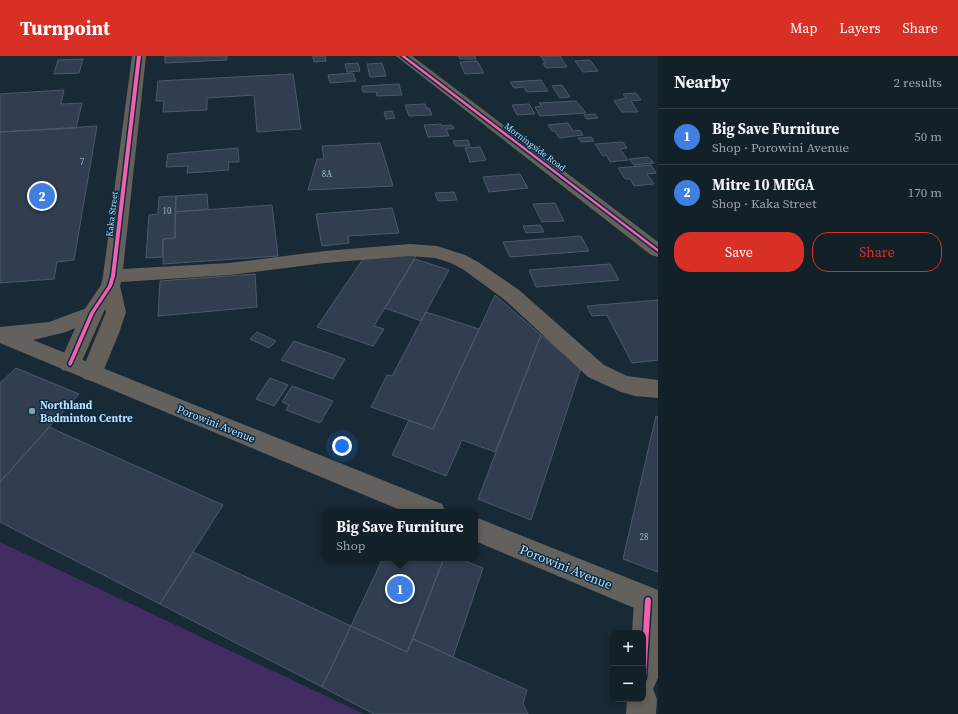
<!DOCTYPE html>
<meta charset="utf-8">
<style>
body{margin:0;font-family:"Source Serif 4",serif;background:#1f2d34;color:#f1f3f6}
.controls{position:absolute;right:12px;bottom:12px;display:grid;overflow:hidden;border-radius:8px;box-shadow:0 2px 6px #0003}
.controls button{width:36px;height:36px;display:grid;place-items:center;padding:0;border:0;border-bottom:1px solid #313e45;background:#122028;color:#f1f3f6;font:20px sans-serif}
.you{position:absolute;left:342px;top:390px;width:14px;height:14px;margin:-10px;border:3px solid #fff;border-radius:50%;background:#1a73e8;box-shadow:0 0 0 6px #1a73e833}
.badge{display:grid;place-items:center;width:26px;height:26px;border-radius:50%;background:#d93025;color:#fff;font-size:13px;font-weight:700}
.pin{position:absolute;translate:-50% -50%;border:2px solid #fff;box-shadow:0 1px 4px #0006}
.popup{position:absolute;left:322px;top:453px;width:156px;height:52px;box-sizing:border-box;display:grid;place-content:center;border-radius:8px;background:#122028;filter:drop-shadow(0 1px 3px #0005);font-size:13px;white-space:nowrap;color:#9ca3a8}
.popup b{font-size:15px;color:#f1f3f6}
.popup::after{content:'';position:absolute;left:50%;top:100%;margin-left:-8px;border:8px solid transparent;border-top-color:#122028}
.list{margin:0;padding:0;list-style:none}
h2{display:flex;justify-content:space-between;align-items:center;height:52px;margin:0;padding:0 16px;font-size:17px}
h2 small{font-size:13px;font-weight:400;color:#9ca3a8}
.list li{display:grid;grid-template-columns:26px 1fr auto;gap:12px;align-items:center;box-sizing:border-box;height:56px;padding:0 16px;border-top:1px solid #313e45}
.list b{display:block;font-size:15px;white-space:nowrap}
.list p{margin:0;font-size:13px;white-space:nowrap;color:#9ca3a8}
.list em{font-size:13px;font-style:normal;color:#9ca3a8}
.actions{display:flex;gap:8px;padding:12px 16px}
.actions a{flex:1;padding:9px 0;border:1px solid #d93025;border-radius:16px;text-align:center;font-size:14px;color:#d93025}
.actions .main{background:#d93025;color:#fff}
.map{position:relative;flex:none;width:658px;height:658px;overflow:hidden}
header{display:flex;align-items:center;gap:24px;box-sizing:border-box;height:56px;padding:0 20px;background:#d93025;color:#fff}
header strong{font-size:19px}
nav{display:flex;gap:22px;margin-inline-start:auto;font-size:14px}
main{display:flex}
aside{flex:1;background:#122028}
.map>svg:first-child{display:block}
.green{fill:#422d62}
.building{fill:#303e50;stroke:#4c596a}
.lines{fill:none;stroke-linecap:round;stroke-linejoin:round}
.minor{fill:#66605b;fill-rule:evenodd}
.major{fill:#63615e;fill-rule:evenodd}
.cycleway-casing{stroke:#0b2c43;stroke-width:3}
.cycleway{fill:#f560ab;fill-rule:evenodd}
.poi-dot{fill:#859fb3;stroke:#0b2c43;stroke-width:1.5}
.labels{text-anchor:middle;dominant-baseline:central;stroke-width:3;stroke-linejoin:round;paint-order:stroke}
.far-street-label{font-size:9px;fill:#bfdef7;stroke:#0b2c43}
.number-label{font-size:9px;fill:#9bb6cd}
.poi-label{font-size:11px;font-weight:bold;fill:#bfdef7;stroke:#0b2c43;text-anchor:start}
.street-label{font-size:11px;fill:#bfdef7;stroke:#0b2c43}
.near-street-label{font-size:13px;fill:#bfdef7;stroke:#0b2c43}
</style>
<header>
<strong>Turnpoint</strong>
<nav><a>Map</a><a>Layers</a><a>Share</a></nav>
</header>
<main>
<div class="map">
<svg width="658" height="658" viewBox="0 0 658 658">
<rect width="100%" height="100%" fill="#182a36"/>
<path class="green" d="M 0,486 L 364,658 L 0,658 Z"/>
<path class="building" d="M 165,0 L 227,0 L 227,4 L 165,7 Z
M 313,0 L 325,0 L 326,5 L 314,6 Z
M 458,0 L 475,0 L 476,3 L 460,3 Z
M 540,0 L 560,0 L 567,11 L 546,12 L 543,7 L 546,7 Z
M 83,3 L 79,17 L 54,18 L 58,4 Z
M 590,4 L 598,15 L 583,16 L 575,5 Z
M 477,5 L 484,17 L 465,18 L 460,6 Z
M 358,7 L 360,15 L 347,16 L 345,8 Z
M 382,7 L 386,20 L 370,21 L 367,8 Z
M 353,17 L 356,25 L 330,27 L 328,19 Z
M 293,18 L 301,73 L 257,76 L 254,39 L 207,42 L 207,54 L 163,56 L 164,45 L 156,45 L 158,25 Z
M 541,24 L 548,35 L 527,36 L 524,31 L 514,32 L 510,26 Z
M 399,28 L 402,39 L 377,40 L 376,36 L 363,36 L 362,30 Z
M 562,29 L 570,41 L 560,42 L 552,30 Z
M 64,34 L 61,48 L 82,47 L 76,72 L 0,76 L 0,38 Z
M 636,37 L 641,44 L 631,45 L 638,56 L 622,56 L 614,45 L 626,42 L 623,38 Z
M 576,45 L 586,57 L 540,60 L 535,51 L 542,50 L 539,47 Z
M 425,48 L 426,52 L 429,52 L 432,59 L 409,60 L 405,49 Z
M 529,48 L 535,58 L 517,59 L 512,49 Z
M 392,55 L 395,62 L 386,63 L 384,56 Z
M 595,58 L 598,62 L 587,63 L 584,59 Z
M 568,67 L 573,75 L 580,74 L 583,79 L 559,82 L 555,75 L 552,75 L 548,69 Z
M 441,68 L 442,70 L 452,69 L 454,73 L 446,73 L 449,80 L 428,81 L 424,69 Z
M 97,70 L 74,204 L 57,206 L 54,223 L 0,227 L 0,76 Z
M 591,81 L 594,85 L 581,86 L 578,82 Z
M 468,84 L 470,90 L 455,90 L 453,85 Z
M 623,86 L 627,92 L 620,93 L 628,104 L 610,106 L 606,99 L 603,100 L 595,88 Z
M 380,87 L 393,130 L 308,134 L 317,103 L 324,103 L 322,90 Z
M 480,91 L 486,104 L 470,106 L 465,92 Z
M 238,92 L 239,106 L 228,106 L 229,114 L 187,117 L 188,110 L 166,111 L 168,98 Z
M 648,101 L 654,107 L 634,109 L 629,103 Z
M 651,109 L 656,117 L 647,118 L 654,128 L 634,130 L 630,123 L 625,123 L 618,112 Z
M 520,118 L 528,132 L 489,136 L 483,121 Z
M 454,136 L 457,144 L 438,145 L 435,137 Z
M 207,138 L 208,153 L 175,156 L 176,140 Z
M 176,140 L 175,182 L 163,183 L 162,201 L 146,202 L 149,159 L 158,158 L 159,141 Z
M 555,147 L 564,165 L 542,166 L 533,148 Z
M 272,149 L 278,200 L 163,208 L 163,183 L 175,182 L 175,156 Z
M 392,152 L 399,177 L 348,180 L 349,187 L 322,190 L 316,158 Z
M 540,169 L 544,176 L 526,177 L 523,170 Z
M 581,180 L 589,195 L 510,201 L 503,186 Z
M 417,198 L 374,270 L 384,273 L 373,290 L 317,271 L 363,203 Z
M 415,203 L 449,214 L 421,265 L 385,252 Z
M 610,208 L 619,224 L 536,231 L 529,214 Z
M 255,218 L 257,251 L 158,260 L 160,225 Z
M 495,239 L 541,279 L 495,396 L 462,384 L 446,420 L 392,399 L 409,364 L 433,373 Z
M 658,244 L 658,304 L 632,307 L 607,259 L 592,260 L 587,250 Z
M 426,256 L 479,273 L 433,373 L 371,351 L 387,319 L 392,320 Z
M 257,276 L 276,285 L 269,292 L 250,283 Z
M 541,279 L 581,312 L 531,464 L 478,443 Z
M 294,285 L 345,303 L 333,323 L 281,304 Z
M 16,312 L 79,338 L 0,426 L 0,327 Z
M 270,322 L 288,329 L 274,350 L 256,343 Z
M 292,330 L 333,345 L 320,367 L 286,354 L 289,349 L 282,346 Z
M 656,360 L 658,361 L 658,516 L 623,503 Z
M 49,371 L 223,449 L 160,548 L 0,466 L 0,426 Z
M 193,496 L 351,570 L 322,631 L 160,548 Z
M 383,502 L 444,502 L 407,596 L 351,570 Z
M 444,502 L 458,502 L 483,512 L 453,601 L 413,583 Z
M 351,570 L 407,596 L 413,583 L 527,634 L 523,648 L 528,658 L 374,658 L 322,631 Z"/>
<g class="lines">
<path class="minor" d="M 132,0 L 146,0 L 123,213 L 229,207 L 325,195 L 410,188 L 437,190 L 465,199 L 478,206 L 519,234 L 604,309 L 627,320 L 658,324 L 658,342 L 635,340 L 621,336 L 588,321 L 505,244 L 464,214 L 451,207 L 435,202 L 410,200 L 325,207 L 229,219 L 121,226 L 120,230 L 126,256 L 119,277 L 100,323 L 92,325 L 84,323 L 81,317 L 106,256 L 105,253 L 78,314 L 70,316 L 62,314 L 59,308 L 82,257 L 101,229 L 103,220 Z
M 396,0 L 412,0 L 658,186 L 658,201 L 651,199 Z
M 648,531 L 658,535 L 658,622 L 653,633 L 657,643 L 656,658 L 626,658 L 627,643 L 643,643 L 643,577 L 632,577 L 634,544 L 638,535 Z"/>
<path class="major" d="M 92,250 L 99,252 L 102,257 L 99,262 L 66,276 L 33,284 L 442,448 L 446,456 L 405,456 L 0,287 L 0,271 L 49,266 Z
M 475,461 L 658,534 L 658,562 L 475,485 Z"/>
<g class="cycleway-casing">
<path id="cycleway" d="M 137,0 L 141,0 L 115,220 L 112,230 L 94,257 L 72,308 L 70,310 L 68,308 L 90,257 L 108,230 L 111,220 Z
M 401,0 L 405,0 L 658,193 L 658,196 Z
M 648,541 L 650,542 L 651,544 L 646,622 L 645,624 L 643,625 L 643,577 L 645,544 L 646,542 Z"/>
</g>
<use href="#cycleway" class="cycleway"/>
</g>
<circle class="poi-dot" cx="32" cy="355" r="4"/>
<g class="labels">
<g class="far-street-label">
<text transform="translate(535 91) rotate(37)">Morningside Road</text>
<text transform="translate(112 158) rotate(-83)">Kaka Street</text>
</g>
<g class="number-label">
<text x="82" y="106">7</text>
<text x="327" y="118">8A</text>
<text x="167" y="155">10</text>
<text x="644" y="481">28</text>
</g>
<g class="poi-label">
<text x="40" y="349">Northland<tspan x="40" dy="13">Badminton Centre</tspan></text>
</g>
<g class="street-label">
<text transform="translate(216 368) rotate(22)">Porowini Avenue</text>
</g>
<g class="near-street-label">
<text transform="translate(566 511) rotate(22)">Porowini Avenue</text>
</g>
</g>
</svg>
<div class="controls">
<button>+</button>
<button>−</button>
</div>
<div class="you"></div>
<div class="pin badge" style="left:400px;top:533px;background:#3f7fe0">1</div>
<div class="popup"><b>Big Save Furniture</b>Shop</div>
<div class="pin badge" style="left:42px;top:140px;background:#3f7fe0">2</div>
</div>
<aside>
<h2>Nearby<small>2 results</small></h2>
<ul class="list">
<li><span class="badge" style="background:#3f7fe0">1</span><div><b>Big Save Furniture</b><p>Shop · Porowini Avenue</p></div><em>50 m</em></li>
<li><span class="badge" style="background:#3f7fe0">2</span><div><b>Mitre 10 MEGA</b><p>Shop · Kaka Street</p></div><em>170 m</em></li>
</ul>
<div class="actions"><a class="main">Save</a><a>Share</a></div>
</aside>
</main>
